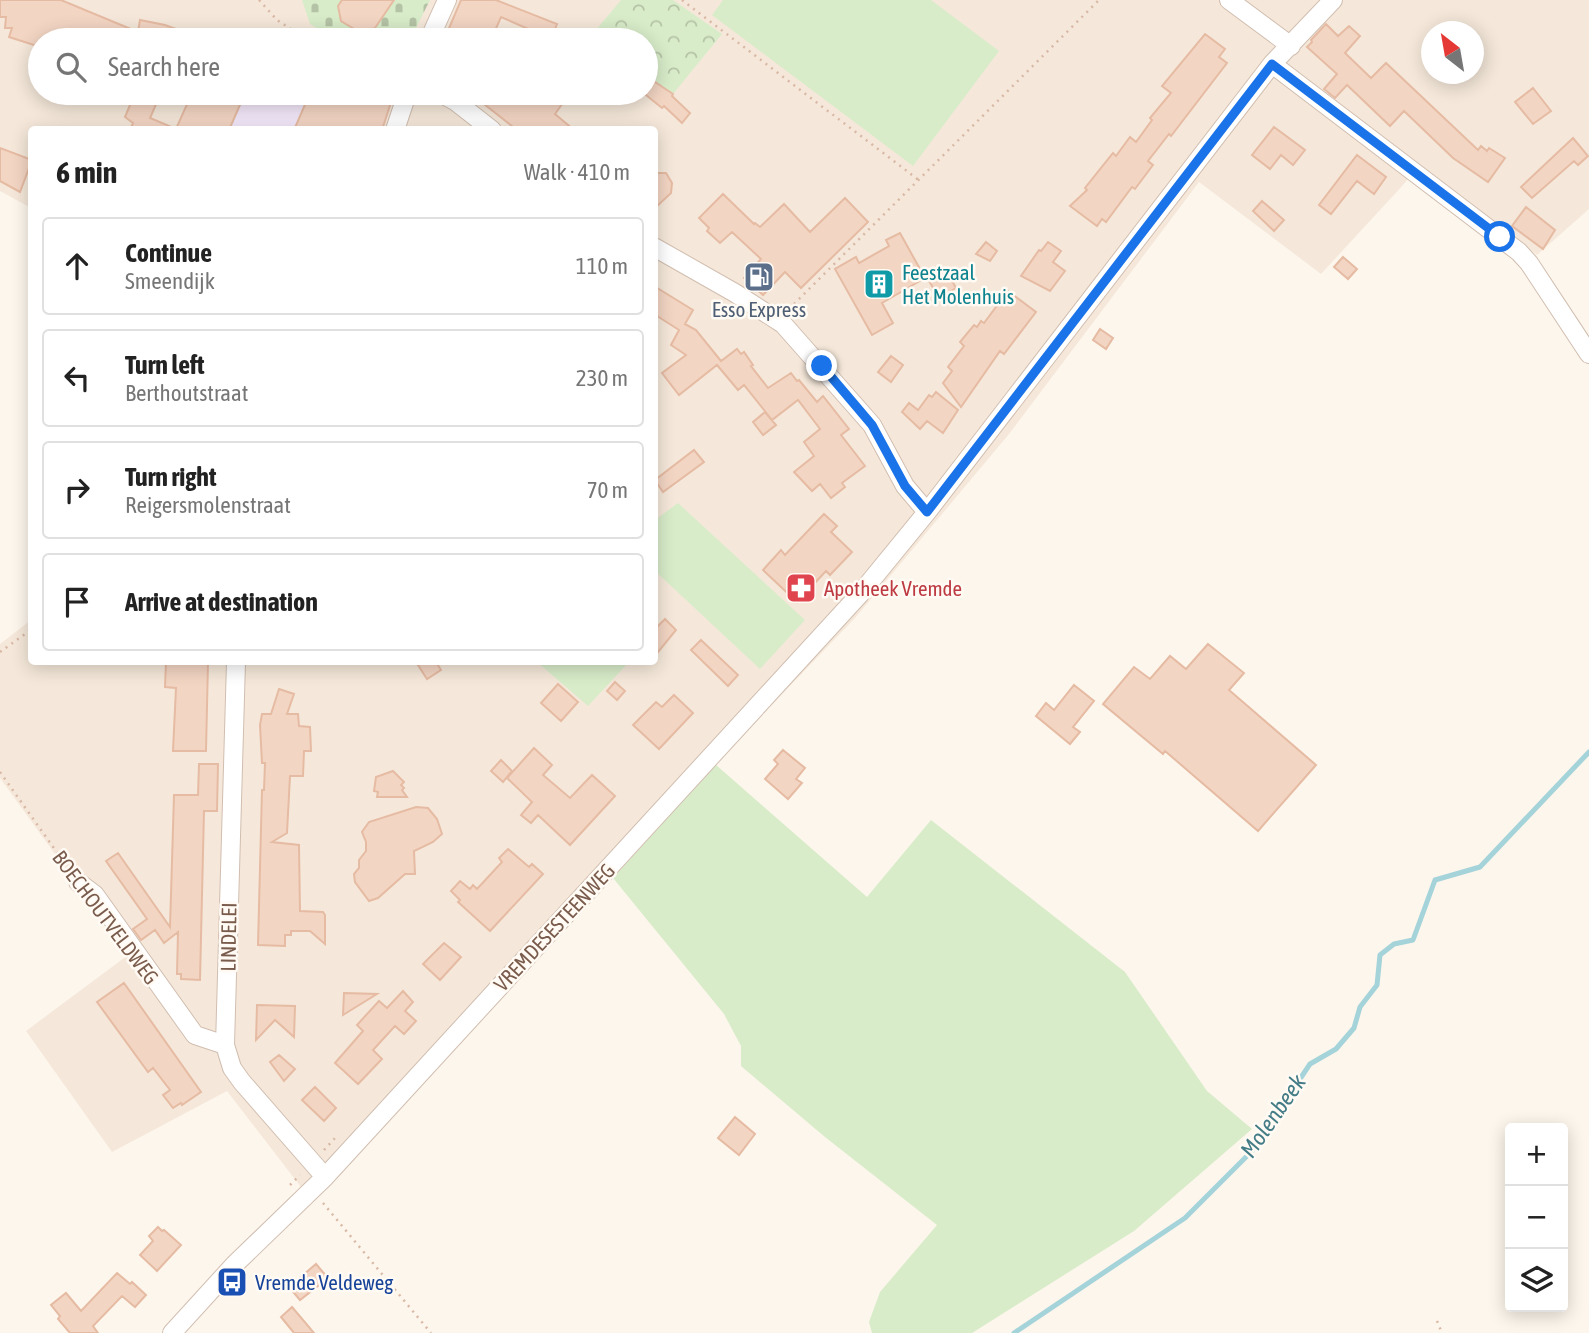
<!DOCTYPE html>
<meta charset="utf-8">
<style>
body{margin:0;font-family:"Asap Condensed",sans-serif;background:#f2f2f2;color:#222}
.controls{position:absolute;right:21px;bottom:21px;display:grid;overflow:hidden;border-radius:7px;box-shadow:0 4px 18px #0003}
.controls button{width:63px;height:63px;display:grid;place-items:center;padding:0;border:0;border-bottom:2px solid #e0e0e0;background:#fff;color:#222;font:35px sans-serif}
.compass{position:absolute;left:1421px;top:21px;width:63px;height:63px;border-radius:50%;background:#fff;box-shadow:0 4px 18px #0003;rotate:329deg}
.stop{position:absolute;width:21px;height:21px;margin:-16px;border:5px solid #1a73e8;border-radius:50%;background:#fff}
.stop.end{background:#1a73e8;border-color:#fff;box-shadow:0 2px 7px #0008}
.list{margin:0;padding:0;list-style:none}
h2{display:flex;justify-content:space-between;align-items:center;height:91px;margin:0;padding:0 28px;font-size:30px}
h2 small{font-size:23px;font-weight:400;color:#767676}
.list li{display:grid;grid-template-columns:46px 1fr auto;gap:21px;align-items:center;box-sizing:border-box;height:98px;margin:0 14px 14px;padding:0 14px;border:2px solid #e0e0e0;border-radius:7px}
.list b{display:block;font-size:26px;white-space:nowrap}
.list p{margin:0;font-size:23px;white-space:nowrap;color:#767676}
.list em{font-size:23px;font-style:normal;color:#767676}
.icon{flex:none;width:38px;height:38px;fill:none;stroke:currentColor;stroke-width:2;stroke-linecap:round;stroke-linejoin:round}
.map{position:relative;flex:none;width:1589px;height:1333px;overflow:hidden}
.search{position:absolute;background:#fff;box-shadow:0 4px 18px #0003;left:28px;top:28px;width:630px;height:77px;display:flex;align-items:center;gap:18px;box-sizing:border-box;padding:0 24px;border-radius:38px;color:#767676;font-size:26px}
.panel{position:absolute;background:#fff;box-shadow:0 4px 18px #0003;left:28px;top:126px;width:630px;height:539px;border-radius:7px}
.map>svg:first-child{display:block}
.residential{fill:#f5e8da;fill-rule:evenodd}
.education{fill:#f3e8fa}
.grass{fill:#d8ecc9}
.cemetery{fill:url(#cemetery-stones)}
.park{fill:url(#park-crowns)}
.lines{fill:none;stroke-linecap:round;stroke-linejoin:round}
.stream{stroke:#a5d3da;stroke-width:5}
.building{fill:#f3d5c3;stroke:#e6bba3;stroke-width:2}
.minor-casing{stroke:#d1beb0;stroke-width:20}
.path{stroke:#d9b8a5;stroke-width:2.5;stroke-dasharray:2 5;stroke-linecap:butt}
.minor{stroke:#fff;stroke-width:18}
.route{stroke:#1a73e8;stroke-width:9}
.labels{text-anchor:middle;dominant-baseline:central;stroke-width:5;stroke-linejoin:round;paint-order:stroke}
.culture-label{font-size:21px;fill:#0d838f;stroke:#fffaf3;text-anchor:start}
.service-label{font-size:21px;fill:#4e5e75;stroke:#fffaf3}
.health-label{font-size:21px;fill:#be3a42;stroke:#fffaf3;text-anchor:start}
.street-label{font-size:21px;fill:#7a5c4d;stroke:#fffaf3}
.transit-label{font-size:21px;fill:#164399;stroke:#fffaf3;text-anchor:start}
.water-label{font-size:23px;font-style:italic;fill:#437c86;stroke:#fffaf3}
</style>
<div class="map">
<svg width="1589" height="1333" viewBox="0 0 1589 1333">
<defs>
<pattern id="cemetery-stones" width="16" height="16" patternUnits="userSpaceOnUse" patternTransform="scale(1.75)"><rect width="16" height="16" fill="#d8ecc9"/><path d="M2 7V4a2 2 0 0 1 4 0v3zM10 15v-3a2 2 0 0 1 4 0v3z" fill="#b4c2a5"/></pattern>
<pattern id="park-crowns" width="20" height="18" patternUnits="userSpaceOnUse" patternTransform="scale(1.75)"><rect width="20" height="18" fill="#d8ecc9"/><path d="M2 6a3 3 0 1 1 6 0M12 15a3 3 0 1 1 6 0" fill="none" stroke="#b4c2a5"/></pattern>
</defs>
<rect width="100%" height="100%" fill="#fdf6ec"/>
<path class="residential" d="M 0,0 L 1589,0 L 1589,209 L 1537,255 L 1419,164 L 1404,184 L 1321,274 L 1199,182 L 1009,434 L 855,618 L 715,764 L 603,890 L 311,1200 L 227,1091 L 112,1152 L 26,1031 L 128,955 L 0,778 L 0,644 L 31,620 L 32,662 L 654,662 L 654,130 L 32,130 L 31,208 L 0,191 ZM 1432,32 L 1474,32 L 1474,74 L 1432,74 ZM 40,40 L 646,40 L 646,93 L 40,93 Z"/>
<path class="education" d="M 244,93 L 308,93 L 294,129 L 228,130 Z"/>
<path class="grass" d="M 723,0 L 931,0 L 999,51 L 913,166 L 712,15 Z
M 678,503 L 805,620 L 760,669 L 655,571 L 655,520 Z
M 537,662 L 629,662 L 588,706 Z
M 715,764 L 867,897 L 931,820 L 1125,972 L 1207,1091 L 1252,1129 L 1134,1231 L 972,1333 L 872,1333 L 869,1322 L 880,1292 L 937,1225 L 825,1137 L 741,1066 L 741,1046 L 724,1014 L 613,878 Z"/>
<path class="cemetery" d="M 302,0 L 430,0 L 410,40 L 336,40 L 310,24 Z"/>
<path class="park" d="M 621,0 L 673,0 L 722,34 L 673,94 L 646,75 L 646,40 L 597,40 L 591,36 Z"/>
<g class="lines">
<path class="stream" d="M 1014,1333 L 1185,1218 L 1251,1152 L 1310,1064 L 1336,1049 L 1354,1028 L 1360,1007 L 1377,985 L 1380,955 L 1394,944 L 1413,940 L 1435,880 L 1480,867 L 1589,752"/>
</g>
<path class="building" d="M 0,0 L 61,0 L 138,32 L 140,20 L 165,25 L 201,38 L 201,40 L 40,40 L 40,47 L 9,37 L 12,28 L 5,28 L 6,17 L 0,17 Z
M 342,0 L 394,0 L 375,28 L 361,33 L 341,21 L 338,6 Z
M 461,0 L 496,0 L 557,24 L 551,39 L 501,17 L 491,40 L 444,40 Z
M 1326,24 L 1338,36 L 1349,26 L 1360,36 L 1345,53 L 1371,78 L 1386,63 L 1478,150 L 1481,146 L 1487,151 L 1489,148 L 1505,158 L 1488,182 L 1453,158 L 1404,111 L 1390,126 L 1347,85 L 1335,98 L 1324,89 L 1337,74 L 1307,47 L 1312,42 L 1311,40 Z
M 1205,34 L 1225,49 L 1219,57 L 1227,63 L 1171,136 L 1169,134 L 1148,161 L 1153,165 L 1135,189 L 1132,187 L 1106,222 L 1102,219 L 1097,226 L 1070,206 L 1087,190 L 1085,188 L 1113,153 L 1116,156 L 1130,137 L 1136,142 L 1152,120 L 1150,118 L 1171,93 L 1162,86 Z
M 646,76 L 673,94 L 672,96 L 690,113 L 682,123 L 664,106 L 662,108 L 646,95 Z
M 1533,88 L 1551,111 L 1533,124 L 1515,102 Z
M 135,93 L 161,93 L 150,118 L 176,129 L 192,93 L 227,93 L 243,98 L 229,130 L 130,130 L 133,123 L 125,117 Z
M 310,93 L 371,93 L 392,99 L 382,130 L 294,130 Z
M 470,93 L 530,93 L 525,104 L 534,93 L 555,93 L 565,100 L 555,114 L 574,130 L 517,130 Z
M 1274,127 L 1305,150 L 1293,165 L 1281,155 L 1270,169 L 1252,155 Z
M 1573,138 L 1588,156 L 1578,165 L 1574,161 L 1532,198 L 1521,187 Z
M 0,148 L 32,160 L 20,192 L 0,181 Z
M 1357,155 L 1386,177 L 1374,194 L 1357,181 L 1331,214 L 1319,205 Z
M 654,173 L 666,173 L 672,183 L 671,193 L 654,209 Z
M 723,194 L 754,224 L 755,223 L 760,227 L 784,204 L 810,232 L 845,198 L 868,222 L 801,288 L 785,272 L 763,295 L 744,278 L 761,259 L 732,232 L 720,243 L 707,231 L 709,228 L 699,218 Z
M 1262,201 L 1284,220 L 1274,231 L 1253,211 Z
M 1526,207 L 1555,230 L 1543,249 L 1512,226 Z
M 900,233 L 925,278 L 882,303 L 893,323 L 872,335 L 835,269 L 856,257 L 859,263 L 889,246 L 886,240 Z
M 986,242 L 997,251 L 990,261 L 976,254 Z
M 1048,242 L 1061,251 L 1053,262 L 1065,271 L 1050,291 L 1021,276 L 1039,250 L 1041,251 Z
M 1343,257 L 1357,269 L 1348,279 L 1334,267 Z
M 939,269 L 941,272 L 946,270 L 956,288 L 939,298 L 926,276 Z
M 654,286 L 693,310 L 685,324 L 696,330 L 721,361 L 737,349 L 741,354 L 744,352 L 753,365 L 751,366 L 768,388 L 791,373 L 797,381 L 799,380 L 817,402 L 823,396 L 849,429 L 841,435 L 865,466 L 842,483 L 845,487 L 831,498 L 820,484 L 812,491 L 794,472 L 814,456 L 804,442 L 820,429 L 798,400 L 772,420 L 744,385 L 738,390 L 717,365 L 679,395 L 662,373 L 686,355 L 671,345 L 679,330 L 654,314 Z
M 1008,291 L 1036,312 L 1004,354 L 1000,351 L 961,407 L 943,383 L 952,371 L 948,367 L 964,346 L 960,342 L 974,325 L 977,327 L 981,321 L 984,323 Z
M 1100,329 L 1113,338 L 1106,349 L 1093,340 Z
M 891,356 L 903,365 L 891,382 L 878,372 Z
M 936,392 L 958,410 L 943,433 L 927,421 L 920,429 L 902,412 L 909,403 L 918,410 L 929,395 L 932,397 Z
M 765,412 L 776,425 L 763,435 L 753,422 Z
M 694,450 L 704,462 L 663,492 L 655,480 Z
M 824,514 L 837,526 L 831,532 L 852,552 L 830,575 L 826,571 L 797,602 L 763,570 L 781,550 L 785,555 Z
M 665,619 L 676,630 L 654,657 L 654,630 Z
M 701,640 L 738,675 L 728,686 L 691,650 Z
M 1208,644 L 1244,673 L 1229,690 L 1316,765 L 1258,831 L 1165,751 L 1163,754 L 1103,704 L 1134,667 L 1150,679 L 1170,656 L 1186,669 Z
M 166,662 L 208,662 L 206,751 L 173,751 L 176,688 L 165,687 Z
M 416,662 L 436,662 L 441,670 L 427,679 Z
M 615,682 L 625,691 L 617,700 L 607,691 Z
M 558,684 L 578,702 L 561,721 L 541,703 Z
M 1074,685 L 1094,701 L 1073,727 L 1080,732 L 1070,744 L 1036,716 L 1046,703 L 1054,710 Z
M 279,689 L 294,694 L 287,714 L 298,714 L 299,726 L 310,727 L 311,751 L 304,751 L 303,776 L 290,776 L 287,833 L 272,842 L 299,845 L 300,911 L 323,912 L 325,915 L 325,944 L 310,931 L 291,931 L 291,935 L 285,935 L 285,946 L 258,945 L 262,790 L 264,790 L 265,763 L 262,763 L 260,725 L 262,714 L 271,714 Z
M 674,695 L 693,713 L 659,749 L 633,725 L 656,702 L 662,707 Z
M 534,748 L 552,765 L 543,775 L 570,798 L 592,775 L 615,796 L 570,845 L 538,815 L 531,823 L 521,815 L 532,802 L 507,778 Z
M 783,750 L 805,768 L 796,779 L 802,783 L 788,799 L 765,779 L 778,764 L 774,760 Z
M 501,760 L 512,771 L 503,782 L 491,771 Z
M 199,764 L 218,764 L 217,811 L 204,811 L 200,980 L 181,979 L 181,974 L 177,974 L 178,932 L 164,943 L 155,930 L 141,940 L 133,929 L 147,919 L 106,861 L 118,853 L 170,927 L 174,795 L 198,795 Z
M 393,771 L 404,782 L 401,785 L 404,788 L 402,790 L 407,797 L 377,797 L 378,792 L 374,791 L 376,777 Z
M 416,807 L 428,808 L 437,819 L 442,834 L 433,842 L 414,851 L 415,874 L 405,874 L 378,898 L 369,901 L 355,882 L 354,874 L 359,868 L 359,860 L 366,851 L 366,842 L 362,832 L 369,822 Z
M 508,849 L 529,867 L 532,864 L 543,874 L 490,931 L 458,902 L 460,900 L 451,891 L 460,881 L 470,889 L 473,885 L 477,889 L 502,862 L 499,858 Z
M 444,943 L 461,957 L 440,980 L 423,964 Z
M 124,983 L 201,1092 L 182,1105 L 181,1103 L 173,1108 L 163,1095 L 170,1090 L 153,1068 L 148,1072 L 97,1002 Z
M 403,991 L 413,1002 L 405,1011 L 416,1021 L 404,1034 L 395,1026 L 373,1050 L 382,1059 L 358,1084 L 335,1063 L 363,1031 L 357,1025 L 379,1001 L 387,1008 Z
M 344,993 L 377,994 L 343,1015 Z
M 257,1005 L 295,1006 L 294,1037 L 275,1020 L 256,1040 Z
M 279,1055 L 295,1069 L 284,1081 L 270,1062 Z
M 315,1087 L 336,1108 L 324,1121 L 302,1100 Z
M 735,1117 L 755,1134 L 739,1155 L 718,1138 Z
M 158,1227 L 162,1231 L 164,1230 L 181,1245 L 157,1271 L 140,1255 L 153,1241 L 149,1236 Z
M 316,1264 L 328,1278 L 300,1300 L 289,1287 Z
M 117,1273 L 130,1284 L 132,1282 L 146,1295 L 135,1307 L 122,1296 L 93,1326 L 98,1333 L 70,1333 L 58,1319 L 60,1316 L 51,1305 L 66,1293 L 81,1311 Z
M 292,1307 L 314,1333 L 294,1333 L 281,1317 Z"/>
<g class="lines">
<g class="minor-casing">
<path id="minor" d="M 1229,0 L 1291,46
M 429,40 L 447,0
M 1272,64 L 1519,252 L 1529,263 L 1589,354
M 440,93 L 455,101 L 492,130
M 395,130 L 406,97 L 411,93
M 654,247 L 735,293 L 783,324 L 872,425 L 905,486 L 927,512
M 236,662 L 225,1045 L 232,1068 L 242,1082 L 325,1177
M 78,882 L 95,895 L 195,1035 L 225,1045
M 172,1333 L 234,1265 L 325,1177 L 860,594 L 927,512 L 1272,64 L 1333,0"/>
</g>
<path class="path" d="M 259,0 L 277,20 L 308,40
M 682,0 L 920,181
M 789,309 L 1099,0
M 0,652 L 32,629
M 0,772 L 68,868
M 324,1150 L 336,1137
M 290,1185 L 300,1175
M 323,1203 L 431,1333
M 1437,1321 L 1442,1333"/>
<use href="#minor" class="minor"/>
</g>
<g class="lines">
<path class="route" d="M 822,366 L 872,425 L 905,486 L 927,512 L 1272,64 L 1500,237"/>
</g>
<defs>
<g id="fuel-square" transform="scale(1.575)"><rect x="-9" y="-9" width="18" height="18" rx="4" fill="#5c6f8a" stroke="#fffaf3"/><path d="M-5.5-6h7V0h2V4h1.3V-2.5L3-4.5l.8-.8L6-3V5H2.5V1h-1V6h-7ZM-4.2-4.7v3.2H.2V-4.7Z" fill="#fff"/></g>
<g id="building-square" transform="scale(1.575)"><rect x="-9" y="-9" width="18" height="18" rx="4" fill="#0f9aa8" stroke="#fffaf3"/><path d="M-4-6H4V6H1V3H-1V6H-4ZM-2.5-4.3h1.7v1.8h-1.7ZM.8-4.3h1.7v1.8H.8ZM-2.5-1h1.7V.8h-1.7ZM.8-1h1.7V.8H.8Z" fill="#fff"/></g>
<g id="pharmacy-square" transform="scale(1.575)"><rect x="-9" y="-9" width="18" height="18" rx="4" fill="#e0444e" stroke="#fffaf3"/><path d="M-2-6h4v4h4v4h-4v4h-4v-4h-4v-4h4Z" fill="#fff"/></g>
<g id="bus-square" transform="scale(1.575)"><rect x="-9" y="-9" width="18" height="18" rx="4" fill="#1a4fb4" stroke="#fffaf3"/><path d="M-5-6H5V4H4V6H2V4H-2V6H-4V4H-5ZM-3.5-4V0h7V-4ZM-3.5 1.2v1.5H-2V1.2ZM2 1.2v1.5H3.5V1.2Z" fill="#fff"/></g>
</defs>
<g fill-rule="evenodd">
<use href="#fuel-square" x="759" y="277"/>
<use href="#building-square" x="879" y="284"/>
<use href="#pharmacy-square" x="801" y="588"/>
<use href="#bus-square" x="232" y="1282"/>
</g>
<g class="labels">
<g class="culture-label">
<text x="902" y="272">Feestzaal<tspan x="902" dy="24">Het Molenhuis</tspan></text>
</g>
<g class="service-label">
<text x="759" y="309">Esso Express</text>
</g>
<g class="health-label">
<text x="824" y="588">Apotheek Vremde</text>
</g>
<g class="street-label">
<text transform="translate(106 917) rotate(53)">BOECHOUTVELDWEG</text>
<text transform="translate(554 927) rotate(-47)">VREMDESESTEENWEG</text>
<text transform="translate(228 937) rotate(-89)">LINDELEI</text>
</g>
<g class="transit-label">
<text x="255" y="1282">Vremde Veldeweg</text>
</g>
<g class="water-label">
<text transform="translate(1273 1116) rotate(-55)">Molenbeek</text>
</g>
</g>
</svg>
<div class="controls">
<button>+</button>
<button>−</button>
<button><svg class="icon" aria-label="layers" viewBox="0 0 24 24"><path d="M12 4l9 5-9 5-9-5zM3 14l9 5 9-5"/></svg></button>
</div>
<svg class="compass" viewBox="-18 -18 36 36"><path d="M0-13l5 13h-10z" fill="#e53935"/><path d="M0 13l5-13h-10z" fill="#767676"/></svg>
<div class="stop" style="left:1500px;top:237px"></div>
<div class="stop end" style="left:822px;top:366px"></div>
<div class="search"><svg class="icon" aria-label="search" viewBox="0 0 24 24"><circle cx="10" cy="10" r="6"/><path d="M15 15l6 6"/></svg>Search here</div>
<section class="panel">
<h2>6 min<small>Walk · 410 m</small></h2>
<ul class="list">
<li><svg class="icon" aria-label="ahead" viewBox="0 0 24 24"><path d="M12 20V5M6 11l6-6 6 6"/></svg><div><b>Continue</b><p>Smeendijk</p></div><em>110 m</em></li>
<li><svg class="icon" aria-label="left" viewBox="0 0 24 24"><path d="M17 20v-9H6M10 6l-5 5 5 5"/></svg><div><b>Turn left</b><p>Berthoutstraat</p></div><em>230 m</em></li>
<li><svg class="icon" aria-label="right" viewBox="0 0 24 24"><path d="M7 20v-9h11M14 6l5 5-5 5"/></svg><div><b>Turn right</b><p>Reigersmolenstraat</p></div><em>70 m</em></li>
<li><svg class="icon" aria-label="arrive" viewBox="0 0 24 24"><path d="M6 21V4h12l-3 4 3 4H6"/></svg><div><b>Arrive at destination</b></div></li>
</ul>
</section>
</div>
